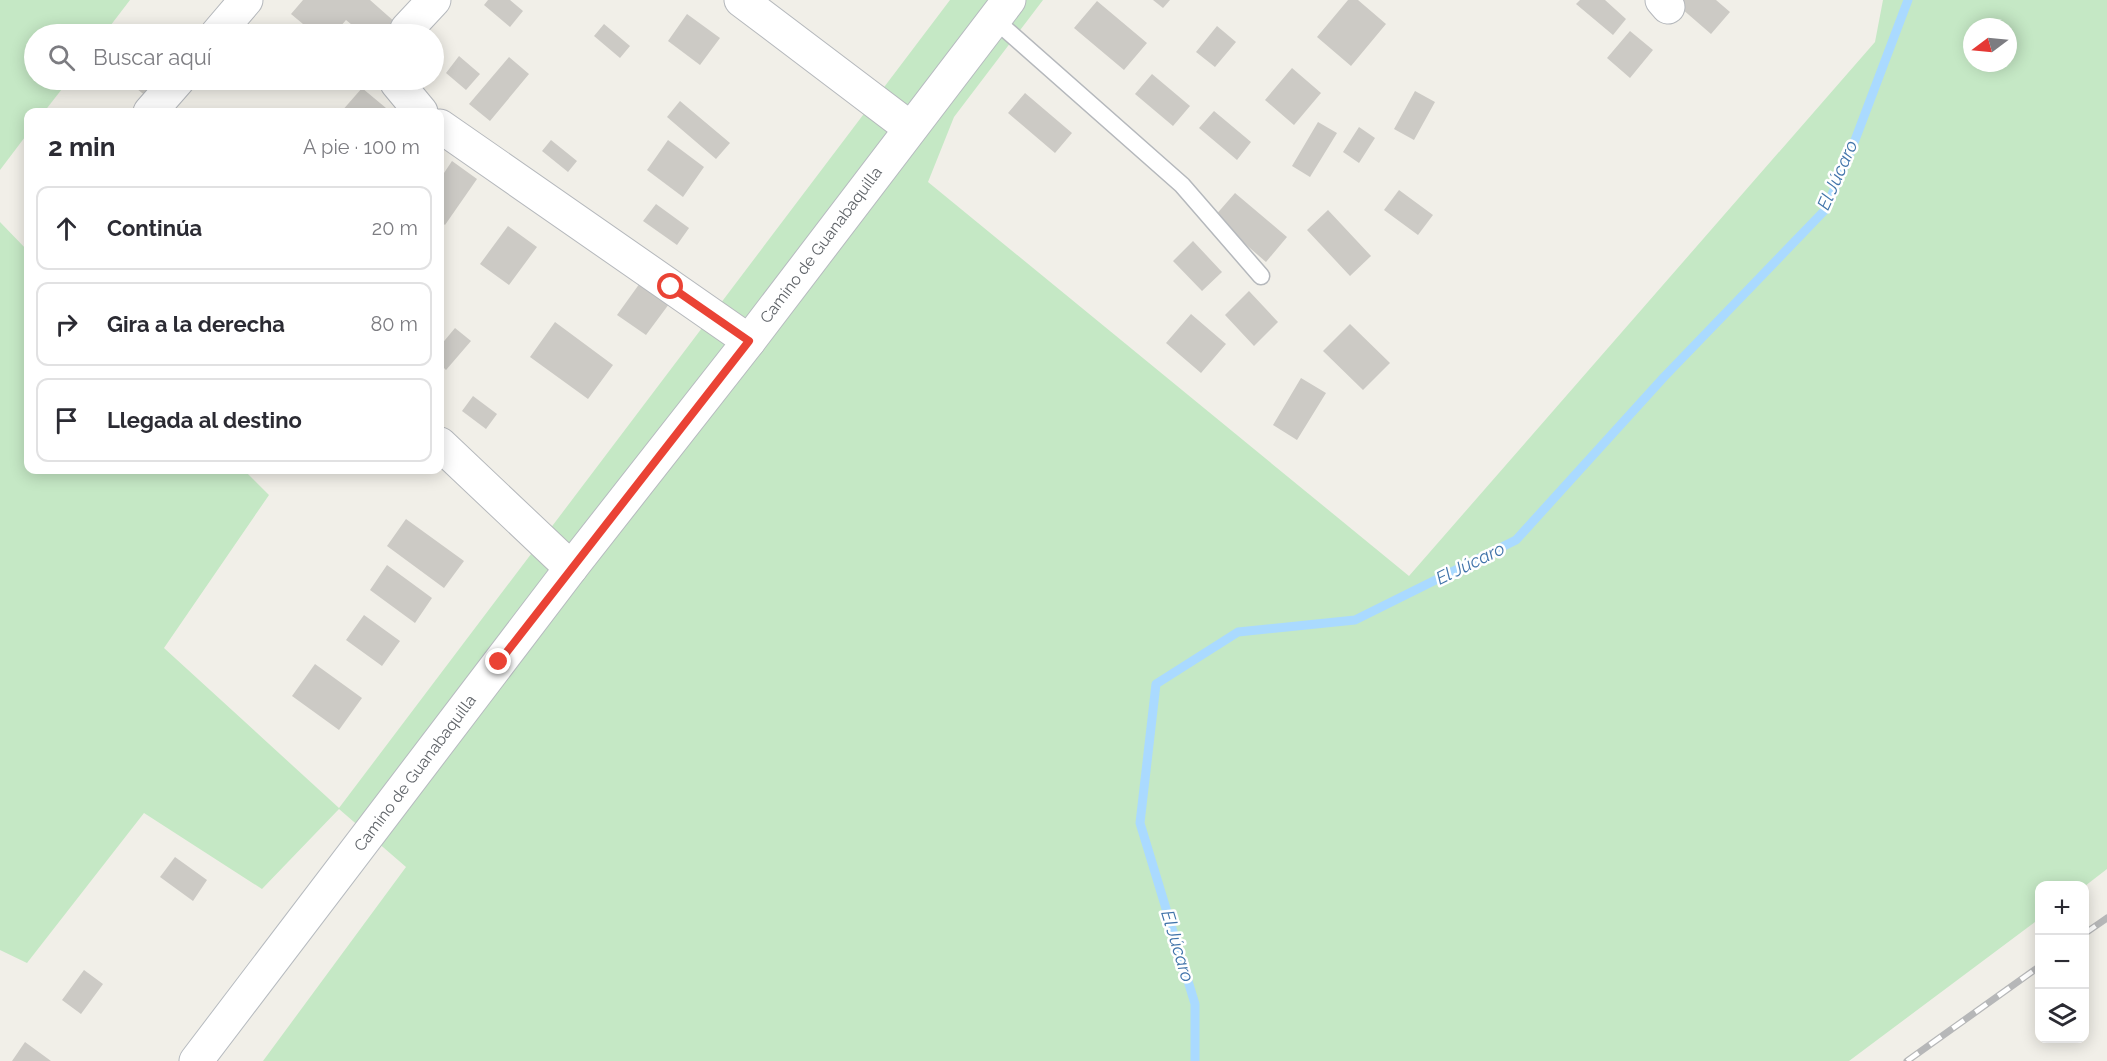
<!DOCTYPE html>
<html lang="es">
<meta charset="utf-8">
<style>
body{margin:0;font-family:Raleway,sans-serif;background:#f2f2f3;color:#2b2b33}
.controls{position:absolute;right:18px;bottom:18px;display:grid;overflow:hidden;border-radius:12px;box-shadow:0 3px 15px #0003}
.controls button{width:54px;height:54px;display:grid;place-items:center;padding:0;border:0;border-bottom:2px solid #e1e1e2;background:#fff;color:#2b2b33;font:30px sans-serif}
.compass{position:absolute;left:1963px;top:18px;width:54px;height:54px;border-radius:50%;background:#fff;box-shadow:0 3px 15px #0003;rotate:254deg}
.stop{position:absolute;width:18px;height:18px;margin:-14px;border:4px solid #ea4335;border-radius:50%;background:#fff}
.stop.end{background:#ea4335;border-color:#fff;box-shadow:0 2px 6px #0008}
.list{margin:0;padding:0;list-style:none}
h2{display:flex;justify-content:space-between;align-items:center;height:78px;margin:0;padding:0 24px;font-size:26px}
h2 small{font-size:20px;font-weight:400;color:#7c7c81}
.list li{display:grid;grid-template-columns:39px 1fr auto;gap:18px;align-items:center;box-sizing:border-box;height:84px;margin:0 12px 12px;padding:0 12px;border:2px solid #e1e1e2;border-radius:12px}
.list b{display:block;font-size:22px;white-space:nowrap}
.list em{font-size:20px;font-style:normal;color:#7c7c81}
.icon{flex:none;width:33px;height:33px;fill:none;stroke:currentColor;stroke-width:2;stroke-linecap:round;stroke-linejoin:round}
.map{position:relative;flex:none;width:2107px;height:1061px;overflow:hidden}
.search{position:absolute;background:#fff;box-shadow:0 3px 15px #0003;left:24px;top:24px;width:420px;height:66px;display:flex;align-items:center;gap:15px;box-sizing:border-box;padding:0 21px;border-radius:33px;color:#7c7c81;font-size:22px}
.panel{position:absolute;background:#fff;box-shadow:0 3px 15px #0003;left:24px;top:108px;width:420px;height:366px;border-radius:12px}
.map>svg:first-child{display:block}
.green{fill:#c5e8c5;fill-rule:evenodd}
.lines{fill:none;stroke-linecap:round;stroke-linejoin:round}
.stream{stroke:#aadaff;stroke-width:9}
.building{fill:#cccac5}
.lane-casing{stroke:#b5b8bc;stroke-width:19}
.street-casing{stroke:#b5b8bc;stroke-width:35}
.secondary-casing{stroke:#b6babf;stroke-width:35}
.lane{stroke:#fff;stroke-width:16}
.street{stroke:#fff;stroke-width:33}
.secondary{stroke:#fff;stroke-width:33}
.rail-casing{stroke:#b6b7b8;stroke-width:7}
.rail{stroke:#fff;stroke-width:4.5;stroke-dasharray:14;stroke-linecap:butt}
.route{stroke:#ea4335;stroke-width:8}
.labels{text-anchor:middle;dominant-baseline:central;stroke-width:5;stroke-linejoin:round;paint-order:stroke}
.street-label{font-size:16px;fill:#5f6368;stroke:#fff}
.water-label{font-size:18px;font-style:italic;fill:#4174aa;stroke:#fff}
</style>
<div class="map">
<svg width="2107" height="1061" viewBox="0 0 2107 1061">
<rect width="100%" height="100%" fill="#f1efe8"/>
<path class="green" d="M 0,0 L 130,0 L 104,34 L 34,34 L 34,80 L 69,80 L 44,112 L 28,112 L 28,133 L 0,170 Z
M 950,0 L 1043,0 L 954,117 L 928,182 L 1409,576 L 1875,42 L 1883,0 L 2107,0 L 2107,869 L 2085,886 L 2040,886 L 2039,919 L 1849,1061 L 263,1061 L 406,867 L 339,809 L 262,889 L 144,813 L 27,963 L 0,950 L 0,222 L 28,251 L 28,470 L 244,470 L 269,495 L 164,648 L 339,808 ZM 1972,27 L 2008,27 L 2008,63 L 1972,63 Z"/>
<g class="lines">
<path class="stream" d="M 1195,1061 L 1195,1004 L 1140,823 L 1156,684 L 1238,632 L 1355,620 L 1516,540 L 1664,377 L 1825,210 L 1849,156 L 1908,0"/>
</g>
<path class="building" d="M 303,0 L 370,0 L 396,23 L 386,34 L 363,34 L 346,20 L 334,34 L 315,34 L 291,14 Z
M 488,0 L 510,0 L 523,11 L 510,27 L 484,5 Z
M 1153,0 L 1170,0 L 1163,8 Z
M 1348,0 L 1358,0 L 1386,24 L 1351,66 L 1317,37 Z
M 1580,0 L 1605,0 L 1626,19 L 1613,35 L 1576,4 Z
M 1676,0 L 1716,0 L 1730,12 L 1711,34 L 1674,2 Z
M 1097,1 L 1147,43 L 1124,70 L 1074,28 Z
M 687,14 L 720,38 L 700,65 L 668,41 Z
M 604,24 L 630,46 L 620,58 L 594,36 Z
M 1217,26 L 1236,42 L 1215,67 L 1196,52 Z
M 1630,31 L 1653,50 L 1630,78 L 1607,58 Z
M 459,56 L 480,74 L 466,90 L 446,73 Z
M 509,57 L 529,74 L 490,121 L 469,104 Z
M 1292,68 L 1321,93 L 1294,125 L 1265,100 Z
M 1152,74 L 1190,106 L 1173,126 L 1135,94 Z
M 126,80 L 161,80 L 147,97 Z
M 362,88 L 386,108 L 382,112 L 341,112 Z
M 1415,91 L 1435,102 L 1414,140 L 1394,129 Z
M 1025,93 L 1072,133 L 1055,153 L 1008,113 Z
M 680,101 L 730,143 L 716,159 L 667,117 Z
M 1214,111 L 1251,142 L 1237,160 L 1199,128 Z
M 1318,122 L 1337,133 L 1310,177 L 1292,166 Z
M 1359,127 L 1375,138 L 1359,163 L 1343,152 Z
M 551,140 L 577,161 L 568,172 L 542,151 Z
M 668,140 L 704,167 L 683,197 L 647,170 Z
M 452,161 L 477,179 L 445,225 L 440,221 L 440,179 Z
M 1399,190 L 1433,215 L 1418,235 L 1384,210 Z
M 1235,193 L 1287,237 L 1266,262 L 1214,217 Z
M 656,204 L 689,228 L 677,245 L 643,221 Z
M 1328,210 L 1371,256 L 1350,276 L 1307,230 Z
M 508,226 L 537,247 L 509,285 L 480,264 Z
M 1193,241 L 1222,272 L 1202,291 L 1173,261 Z
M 640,283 L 669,304 L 646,335 L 617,315 Z
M 1249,291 L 1278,322 L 1254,346 L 1225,315 Z
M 1191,314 L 1226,344 L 1201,373 L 1166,343 Z
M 555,322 L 613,365 L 588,399 L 530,357 Z
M 1350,324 L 1390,363 L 1363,390 L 1323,351 Z
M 455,328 L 471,341 L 446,370 L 440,364 L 440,346 Z
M 1301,378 L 1326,393 L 1297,440 L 1273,425 Z
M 473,396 L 497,414 L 486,429 L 462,411 Z
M 406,519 L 464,561 L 444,588 L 387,546 Z
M 387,565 L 432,598 L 415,623 L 370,590 Z
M 364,615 L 400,641 L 382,666 L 346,640 Z
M 315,664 L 362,698 L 339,730 L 292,696 Z
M 175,857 L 207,880 L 193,901 L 160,877 Z
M 84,970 L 103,984 L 81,1014 L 62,1000 Z
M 25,1042 L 51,1061 L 12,1061 Z"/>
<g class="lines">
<g class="lane-casing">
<path id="lane" d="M 994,19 L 1182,185 L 1261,276"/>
</g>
<g class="street-casing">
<path id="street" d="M 741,0 L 910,128
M 1662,0 L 1668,7
M 217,34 L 246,0
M 405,34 L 407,29 L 434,0
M 397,80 L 397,83 L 421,112
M 150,112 L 178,80
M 440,126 L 749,341
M 440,444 L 571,568"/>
</g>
<g class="secondary-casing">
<path id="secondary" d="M 196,1061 L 571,568 L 749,341 L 1009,0"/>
</g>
<use href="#lane" class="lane"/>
<use href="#street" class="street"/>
<use href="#secondary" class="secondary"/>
<g class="rail-casing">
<path id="rail" d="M 2084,934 L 2107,918
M 1907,1061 L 2040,966"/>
</g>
<use href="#rail" class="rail"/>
</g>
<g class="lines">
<path class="route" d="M 499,662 L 749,341 L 671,287"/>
</g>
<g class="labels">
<g class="street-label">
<text transform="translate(821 245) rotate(-53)">Camino de Guanabaquilla</text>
<text transform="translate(415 773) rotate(-53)">Camino de Guanabaquilla</text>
</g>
<g class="water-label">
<text transform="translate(1837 175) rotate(-66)">El Júcaro</text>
<text transform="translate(1470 563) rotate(-26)">El Júcaro</text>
<text transform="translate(1178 946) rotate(73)">El Júcaro</text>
</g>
</g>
</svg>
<div class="controls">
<button>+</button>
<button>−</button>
<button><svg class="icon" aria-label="layers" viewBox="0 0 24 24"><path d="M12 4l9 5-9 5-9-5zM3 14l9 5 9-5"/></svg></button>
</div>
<svg class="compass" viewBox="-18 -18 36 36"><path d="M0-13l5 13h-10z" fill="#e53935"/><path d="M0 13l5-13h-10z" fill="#7c7c81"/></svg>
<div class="stop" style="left:671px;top:287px"></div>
<div class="stop end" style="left:499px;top:662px"></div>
<div class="search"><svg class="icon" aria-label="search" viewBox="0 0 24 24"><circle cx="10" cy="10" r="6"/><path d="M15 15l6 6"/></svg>Buscar aquí</div>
<section class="panel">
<h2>2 min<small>A pie · 100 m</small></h2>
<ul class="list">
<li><svg class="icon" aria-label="ahead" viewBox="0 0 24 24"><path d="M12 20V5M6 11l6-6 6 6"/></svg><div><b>Continúa</b></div><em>20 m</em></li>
<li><svg class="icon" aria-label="right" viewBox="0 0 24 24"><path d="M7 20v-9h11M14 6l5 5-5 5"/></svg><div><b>Gira a la derecha</b></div><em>80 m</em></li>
<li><svg class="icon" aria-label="arrive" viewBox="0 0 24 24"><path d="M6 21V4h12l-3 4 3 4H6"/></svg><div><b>Llegada al destino</b></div></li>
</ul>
</section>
</div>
